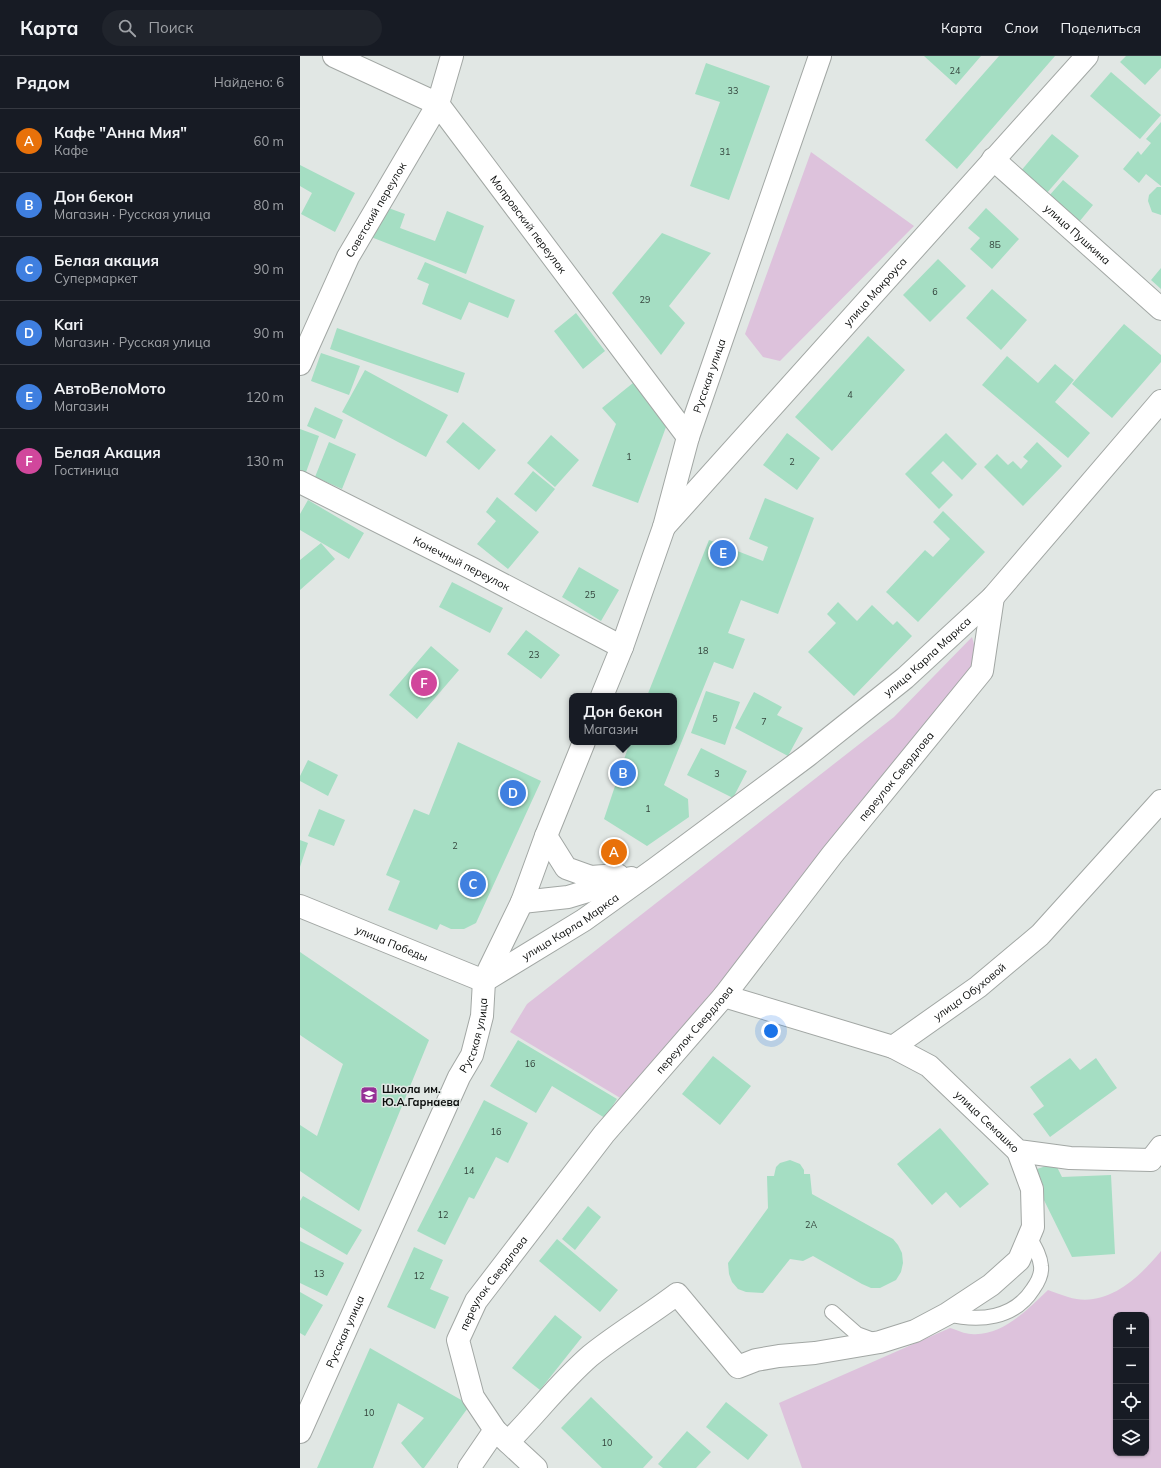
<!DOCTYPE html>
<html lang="ru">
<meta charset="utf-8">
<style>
body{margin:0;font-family:Mulish,sans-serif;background:#20242c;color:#f1f3f6}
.controls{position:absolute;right:12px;bottom:12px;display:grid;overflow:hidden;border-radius:8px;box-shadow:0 1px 3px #0004}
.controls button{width:36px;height:36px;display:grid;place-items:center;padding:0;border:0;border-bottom:1px solid #363941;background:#171b24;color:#f1f3f6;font:20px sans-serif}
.you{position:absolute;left:471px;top:975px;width:14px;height:14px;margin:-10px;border:3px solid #fff;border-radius:50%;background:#1a73e8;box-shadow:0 0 0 6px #1a73e833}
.badge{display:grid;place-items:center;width:26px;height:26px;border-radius:50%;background:#0f766e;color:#fff;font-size:13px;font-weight:700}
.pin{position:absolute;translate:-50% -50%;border:2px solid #fff;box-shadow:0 1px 4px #0006}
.popup{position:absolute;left:269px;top:637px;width:108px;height:52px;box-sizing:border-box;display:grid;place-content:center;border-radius:8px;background:#171b24;filter:drop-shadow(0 1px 3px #0005);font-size:13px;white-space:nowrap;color:#9ea1a6}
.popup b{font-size:15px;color:#f1f3f6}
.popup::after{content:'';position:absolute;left:50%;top:100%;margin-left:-8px;border:8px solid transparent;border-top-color:#171b24}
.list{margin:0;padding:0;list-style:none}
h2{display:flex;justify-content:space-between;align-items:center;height:52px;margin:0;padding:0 16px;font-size:17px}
h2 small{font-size:13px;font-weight:400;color:#9ea1a6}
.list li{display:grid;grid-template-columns:26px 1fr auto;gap:12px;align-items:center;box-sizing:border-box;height:64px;padding:0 16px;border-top:1px solid #363941}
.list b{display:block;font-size:15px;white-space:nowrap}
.list p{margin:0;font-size:13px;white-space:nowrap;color:#9ea1a6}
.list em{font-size:13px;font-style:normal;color:#9ea1a6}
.icon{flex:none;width:22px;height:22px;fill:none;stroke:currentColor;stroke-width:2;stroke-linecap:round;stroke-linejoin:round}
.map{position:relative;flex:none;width:861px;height:1412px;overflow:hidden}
header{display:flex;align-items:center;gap:24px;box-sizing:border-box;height:56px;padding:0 20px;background:#171b24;border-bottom:1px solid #363941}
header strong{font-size:19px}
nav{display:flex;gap:22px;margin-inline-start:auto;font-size:14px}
.search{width:280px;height:36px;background:#20242c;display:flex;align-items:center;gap:10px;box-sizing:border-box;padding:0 14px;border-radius:22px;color:#9ea1a6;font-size:15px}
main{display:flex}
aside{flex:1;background:#171b24}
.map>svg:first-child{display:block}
.green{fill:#ddc2dc;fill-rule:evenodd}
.building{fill:#a5dec3}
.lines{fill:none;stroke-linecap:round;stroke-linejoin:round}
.lane-casing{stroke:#a2a7a4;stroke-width:16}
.street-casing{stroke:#a2a7a4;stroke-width:24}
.secondary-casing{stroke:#a2a7a4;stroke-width:24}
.lane{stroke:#fff;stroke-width:14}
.street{stroke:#fff;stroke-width:22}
.secondary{stroke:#fff;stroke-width:22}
.labels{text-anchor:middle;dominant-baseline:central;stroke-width:3;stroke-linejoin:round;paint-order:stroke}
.number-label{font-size:9px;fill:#32413a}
.street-label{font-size:11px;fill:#0b0d0c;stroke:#e1e7e4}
.poi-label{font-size:11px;font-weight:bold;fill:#0b0d0c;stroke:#e1e7e4;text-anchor:start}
</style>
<header>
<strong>Карта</strong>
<div class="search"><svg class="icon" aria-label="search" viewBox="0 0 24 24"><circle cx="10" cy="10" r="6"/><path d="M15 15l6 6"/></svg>Поиск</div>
<nav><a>Карта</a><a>Слои</a><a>Поделиться</a></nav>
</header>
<main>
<aside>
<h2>Рядом<small>Найдено: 6</small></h2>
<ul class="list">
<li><span class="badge" style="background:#e8710a">A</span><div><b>Кафе &quot;Анна Мия&quot;</b><p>Кафе</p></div><em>60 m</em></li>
<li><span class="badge" style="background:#3f7fe0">B</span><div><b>Дон бекон</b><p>Магазин · Русская улица</p></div><em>80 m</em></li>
<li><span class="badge" style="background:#3f7fe0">C</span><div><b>Белая акация</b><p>Супермаркет</p></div><em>90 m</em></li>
<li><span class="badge" style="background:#3f7fe0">D</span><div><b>Kari</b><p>Магазин · Русская улица</p></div><em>90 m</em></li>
<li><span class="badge" style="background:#3f7fe0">E</span><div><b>АвтоВелоМото</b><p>Магазин</p></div><em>120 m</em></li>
<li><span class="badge" style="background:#d1479c">F</span><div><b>Белая Акация</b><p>Гостиница</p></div><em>130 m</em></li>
</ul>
</aside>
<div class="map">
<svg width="861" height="1412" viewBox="0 0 861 1412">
<rect width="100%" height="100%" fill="#e1e7e4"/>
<path class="green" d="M 511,96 L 614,170 L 480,305 L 463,301 L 445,278 Z
M 672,581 L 679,606 L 327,1046 L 210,976 L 227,948 L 594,661 Z
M 861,1195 L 861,1412 L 502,1412 L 479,1347 L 650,1272 C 657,1274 665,1278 671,1278 C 702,1281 728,1253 748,1234 C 754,1236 761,1239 768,1241 C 806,1253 839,1222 861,1195 ZM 816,1259 L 846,1259 L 846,1397 L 816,1397 Z"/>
<path class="building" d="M 624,0 L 681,0 L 656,29 Z
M 699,0 L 755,0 L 657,113 L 625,84 Z
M 826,0 L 861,0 L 861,12 L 845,29 L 820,6 Z
M 406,7 L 470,30 L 429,144 L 390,130 L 420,46 L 395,38 Z
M 811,16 L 861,59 L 840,83 L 790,40 Z
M 861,66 L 861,130 L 846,118 L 839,127 L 823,113 L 838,95 L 841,99 L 851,87 L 846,83 Z
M 752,78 L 779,100 L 746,138 L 720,116 Z
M 0,109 L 55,137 L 35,176 L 1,158 L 12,137 L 0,130 Z
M 763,124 L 793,149 L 779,166 L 748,141 Z
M 857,131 L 861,131 L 861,159 L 852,156 L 848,145 L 849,139 Z
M 83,150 L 105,158 L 100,172 L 135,185 L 147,155 L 184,170 L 166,218 L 71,181 Z
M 686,152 L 719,183 L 692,213 L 670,193 L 680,182 L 668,172 Z
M 362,177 L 411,197 L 369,250 L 385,267 L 361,299 L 312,237 Z
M 638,203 L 666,230 L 630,266 L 603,239 Z
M 125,206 L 215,244 L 208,262 L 169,246 L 161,264 L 122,248 L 129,228 L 117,223 Z
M 861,212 L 861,233 L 851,224 Z
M 692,233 L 727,264 L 701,294 L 666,262 Z
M 276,257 L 305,295 L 283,313 L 254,275 Z
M 824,268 L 861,299 L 861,306 L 812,362 L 772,328 Z
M 37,272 L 165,317 L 158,337 L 30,293 Z
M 568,280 L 605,314 L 532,395 L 495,361 Z
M 21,297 L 60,310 L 49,339 L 11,325 Z
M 707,300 L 738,327 L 755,308 L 774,324 L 755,346 L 790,377 L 768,402 L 682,329 Z
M 65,314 L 148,359 L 126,401 L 42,356 Z
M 333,327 L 366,371 L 338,447 L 292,430 L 316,368 L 302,352 Z
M 15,351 L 43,364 L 35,383 L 7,370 Z
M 163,366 L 196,394 L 179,414 L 146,386 Z
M 0,373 L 19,380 L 5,419 L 0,417 Z
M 487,377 L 520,402 L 497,434 L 463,409 Z
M 646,377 L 677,408 L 662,424 L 643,405 L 631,417 L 653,439 L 639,453 L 605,418 Z
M 251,379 L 279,404 L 255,431 L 227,407 Z
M 29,386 L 56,398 L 42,433 L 15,421 Z
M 737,386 L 762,410 L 723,450 L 684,411 L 697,398 L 708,409 L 713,405 L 721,413 L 728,405 L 723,401 Z
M 233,415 L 255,433 L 236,456 L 214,438 Z
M 197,441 L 239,476 L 208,513 L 177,488 L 196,465 L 186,456 Z
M 465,442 L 514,462 L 478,558 L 441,544 L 428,577 L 445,583 L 433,613 L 414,606 L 364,729 L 388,743 L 389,761 L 347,790 L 304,763 L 320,715 L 330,686 L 374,686 L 374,640 L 347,640 L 409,484 L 463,505 L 468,491 L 449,483 Z
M 8,444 L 64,477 L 49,503 L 0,474 L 0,458 Z
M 643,455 L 685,496 L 618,566 L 586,536 L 625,494 L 633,501 L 650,483 L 633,466 Z
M 21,487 L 35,503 L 0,534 L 0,504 Z
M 279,511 L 319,534 L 301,565 L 262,541 Z
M 152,526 L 203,552 L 190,577 L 139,551 Z
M 538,546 L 557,565 L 572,549 L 593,569 L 597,565 L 612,580 L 554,640 L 508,596 L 536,567 L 527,558 Z
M 226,574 L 260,599 L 241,623 L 207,598 Z
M 131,590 L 159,614 L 117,663 L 89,639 Z
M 406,635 L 440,646 L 425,689 L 391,677 Z
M 454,636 L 482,651 L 477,659 L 503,672 L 488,700 L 435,672 Z
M 158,686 L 241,725 L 176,867 L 164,873 L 151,873 L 140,868 L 137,874 L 88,854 L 100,825 L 86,819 L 114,753 L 129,759 Z
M 401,692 L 447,715 L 433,742 L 387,719 Z
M 8,704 L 38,719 L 28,740 L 0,725 L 0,720 Z
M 19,753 L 45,764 L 34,790 L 8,780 Z
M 0,784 L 8,787 L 0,811 Z
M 0,896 L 129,984 L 59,1155 L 0,1115 L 0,1069 L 17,1080 L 43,1008 L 0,979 Z
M 218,984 L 317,1043 L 305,1062 L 252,1030 L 236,1057 L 190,1030 Z
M 413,1000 L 451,1030 L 420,1069 L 382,1038 Z
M 770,1002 L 780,1014 L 796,1002 L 817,1032 L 750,1081 L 733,1058 L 744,1050 L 730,1031 Z
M 184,1044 L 228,1067 L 208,1107 L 196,1101 L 174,1143 L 169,1141 L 145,1189 L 117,1175 Z
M 640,1072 L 689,1128 L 660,1152 L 646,1136 L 632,1149 L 597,1108 Z
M 490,1104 L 500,1108 L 504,1114 L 504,1118 L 510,1118 L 512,1138 L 593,1183 L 598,1189 L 602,1197 L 603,1207 L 601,1216 L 596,1224 L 580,1232 L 571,1232 L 562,1228 L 513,1200 L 503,1205 L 490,1203 L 463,1237 L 446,1236 L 438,1233 L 432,1226 L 429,1218 L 428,1207 L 468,1152 L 467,1120 L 474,1120 L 476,1111 L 480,1107 Z
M 755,1107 L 762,1121 L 811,1119 L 815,1198 L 772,1201 L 739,1134 L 744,1132 L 737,1113 Z
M 3,1140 L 62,1174 L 47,1199 L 0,1171 L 0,1145 Z
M 288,1150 L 301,1161 L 275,1194 L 262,1183 Z
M 257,1183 L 318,1234 L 300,1256 L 239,1205 Z
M 0,1185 L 44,1207 L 27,1240 L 0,1227 Z
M 114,1191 L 143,1204 L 130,1233 L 149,1241 L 135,1273 L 87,1251 Z
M 0,1236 L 23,1249 L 5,1280 L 0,1277 Z
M 255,1259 L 282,1281 L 240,1334 L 212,1312 Z
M 70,1292 L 170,1349 L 124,1412 L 122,1412 L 101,1387 L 124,1362 L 98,1347 L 73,1412 L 17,1412 Z
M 291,1341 L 353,1401 L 343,1412 L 302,1412 L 261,1372 Z
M 426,1346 L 468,1379 L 448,1404 L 406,1371 Z
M 387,1375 L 411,1396 L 396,1412 L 363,1412 L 358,1408 Z"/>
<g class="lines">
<g class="lane-casing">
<path id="lane" d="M 532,1256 L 557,1278 L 576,1285
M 647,1258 C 679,1266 714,1263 733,1233 C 738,1226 742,1218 741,1210 C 740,1199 734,1190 729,1181"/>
</g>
<g class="street-casing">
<g id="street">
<path id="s1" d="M 34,0 L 138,48 L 388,381"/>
<path id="s2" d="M 693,103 L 861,253"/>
<path id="s3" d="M 0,308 L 48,201 L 138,48 L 152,0"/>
<path id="s4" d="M 0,426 L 175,514 L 322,591"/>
<path id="s5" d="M 364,471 L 787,0"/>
<path id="s6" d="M 424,940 L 593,991 L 678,931 L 740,879 L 861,745"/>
<path id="s7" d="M 593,991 L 629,1010 L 718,1095 L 770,1102 L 851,1104 L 861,1091"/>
<path id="s8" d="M 0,1376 L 159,1021 L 172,999 L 182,960 L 184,925"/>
<path d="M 197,1376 L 236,1412"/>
<path d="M 208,1386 C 236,1358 260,1326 290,1300 C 317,1278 348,1260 377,1238 L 438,1311 L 456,1304 L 479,1300 L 515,1297 L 580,1286 L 615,1275 L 647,1258 L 691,1229 L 719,1204 L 733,1171 L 732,1133 L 718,1095"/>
<path id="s9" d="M 169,1412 L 195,1374 L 173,1341 L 158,1284 L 176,1245 L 304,1078 L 424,940 L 532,799 L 682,615 L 693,541"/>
</g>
</g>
<g class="secondary-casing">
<g id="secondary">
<path id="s10" d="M 302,640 L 322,591 L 364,471 L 388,381 L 520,0"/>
<path d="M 246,780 L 266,812 L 291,821 L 318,819"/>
<path d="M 222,846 L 268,841 L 331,822"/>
<path id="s11" d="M 0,850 L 184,925"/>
<path d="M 184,924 L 222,846 L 246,780 L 284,686"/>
<path id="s12" d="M 184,925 L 284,864 L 355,813 L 507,700 L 605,622 L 693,541 L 861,345"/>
</g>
</g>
<use href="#lane" class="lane"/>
<use href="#street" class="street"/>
<use href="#secondary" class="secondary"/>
</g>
<defs>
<g id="school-square" transform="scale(0.9)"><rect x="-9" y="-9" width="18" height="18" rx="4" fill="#953096" stroke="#e1e7e4"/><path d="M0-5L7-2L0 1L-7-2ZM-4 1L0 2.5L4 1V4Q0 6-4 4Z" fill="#fff"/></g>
</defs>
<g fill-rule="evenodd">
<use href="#school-square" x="69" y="1039"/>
</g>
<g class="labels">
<g class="number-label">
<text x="655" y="14">24</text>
<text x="433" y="34">33</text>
<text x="425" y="95">31</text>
<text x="695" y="188">8Б</text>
<text x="635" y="235">6</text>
<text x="345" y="243">29</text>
<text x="550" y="338">4</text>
<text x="329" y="400">1</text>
<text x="492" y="405">2</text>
<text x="290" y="538">25</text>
<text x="403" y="594">18</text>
<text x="234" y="598">23</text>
<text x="415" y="662">5</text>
<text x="464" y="665">7</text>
<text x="417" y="717">3</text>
<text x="348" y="752">1</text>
<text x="155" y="789">2</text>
<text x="230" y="1007">16</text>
<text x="196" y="1075">16</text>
<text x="169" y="1114">14</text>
<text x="143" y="1158">12</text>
<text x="511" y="1168">2А</text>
<text x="19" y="1217">13</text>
<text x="119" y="1219">12</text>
<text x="69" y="1356">10</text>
<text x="307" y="1386">10</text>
</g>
<g class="street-label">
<text stroke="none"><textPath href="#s3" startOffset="172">Советский переулок</textPath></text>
<text stroke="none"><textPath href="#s1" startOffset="265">Мопровский переулок</textPath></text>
<text stroke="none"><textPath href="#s2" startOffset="113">улица Пушкина</textPath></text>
<text stroke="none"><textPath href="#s5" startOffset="316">улица Мокроуса</textPath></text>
<text stroke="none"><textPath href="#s10" startOffset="338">Русская улица</textPath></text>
<text stroke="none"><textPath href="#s4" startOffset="181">Конечный переулок</textPath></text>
<text stroke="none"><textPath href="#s12" startOffset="550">улица Карла Маркса</textPath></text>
<text stroke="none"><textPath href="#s9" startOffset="860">переулок Свердлова</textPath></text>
<text stroke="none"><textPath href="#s12" startOffset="102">улица Карла Маркса</textPath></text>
<text stroke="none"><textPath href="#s11" startOffset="99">улица Победы</textPath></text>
<text stroke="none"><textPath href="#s6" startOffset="271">улица Обуховой</textPath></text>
<text stroke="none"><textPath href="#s9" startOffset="536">переулок Свердлова</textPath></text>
<text stroke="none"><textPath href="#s8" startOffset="434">Русская улица</textPath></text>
<text stroke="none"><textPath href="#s7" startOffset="121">улица Семашко</textPath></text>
<text stroke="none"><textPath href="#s9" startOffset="212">переулок Свердлова</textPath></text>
<text stroke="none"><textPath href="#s8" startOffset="110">Русская улица</textPath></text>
</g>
<g class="poi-label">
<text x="82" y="1033">Школа им.<tspan x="82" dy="13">Ю.А.Гарнаева</tspan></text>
</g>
</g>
</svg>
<div class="controls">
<button>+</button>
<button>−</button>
<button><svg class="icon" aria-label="locate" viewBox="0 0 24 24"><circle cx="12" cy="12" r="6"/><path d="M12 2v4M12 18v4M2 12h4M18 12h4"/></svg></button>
<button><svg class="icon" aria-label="layers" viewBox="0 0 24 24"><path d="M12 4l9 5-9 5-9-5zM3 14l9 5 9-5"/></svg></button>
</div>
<div class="you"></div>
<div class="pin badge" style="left:314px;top:796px;background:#e8710a">A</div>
<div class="pin badge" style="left:323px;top:717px;background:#3f7fe0">B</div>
<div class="popup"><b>Дон бекон</b>Магазин</div>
<div class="pin badge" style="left:173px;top:828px;background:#3f7fe0">C</div>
<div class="pin badge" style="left:213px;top:737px;background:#3f7fe0">D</div>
<div class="pin badge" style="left:423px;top:497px;background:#3f7fe0">E</div>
<div class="pin badge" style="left:124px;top:627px;background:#d1479c">F</div>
</div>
</main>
